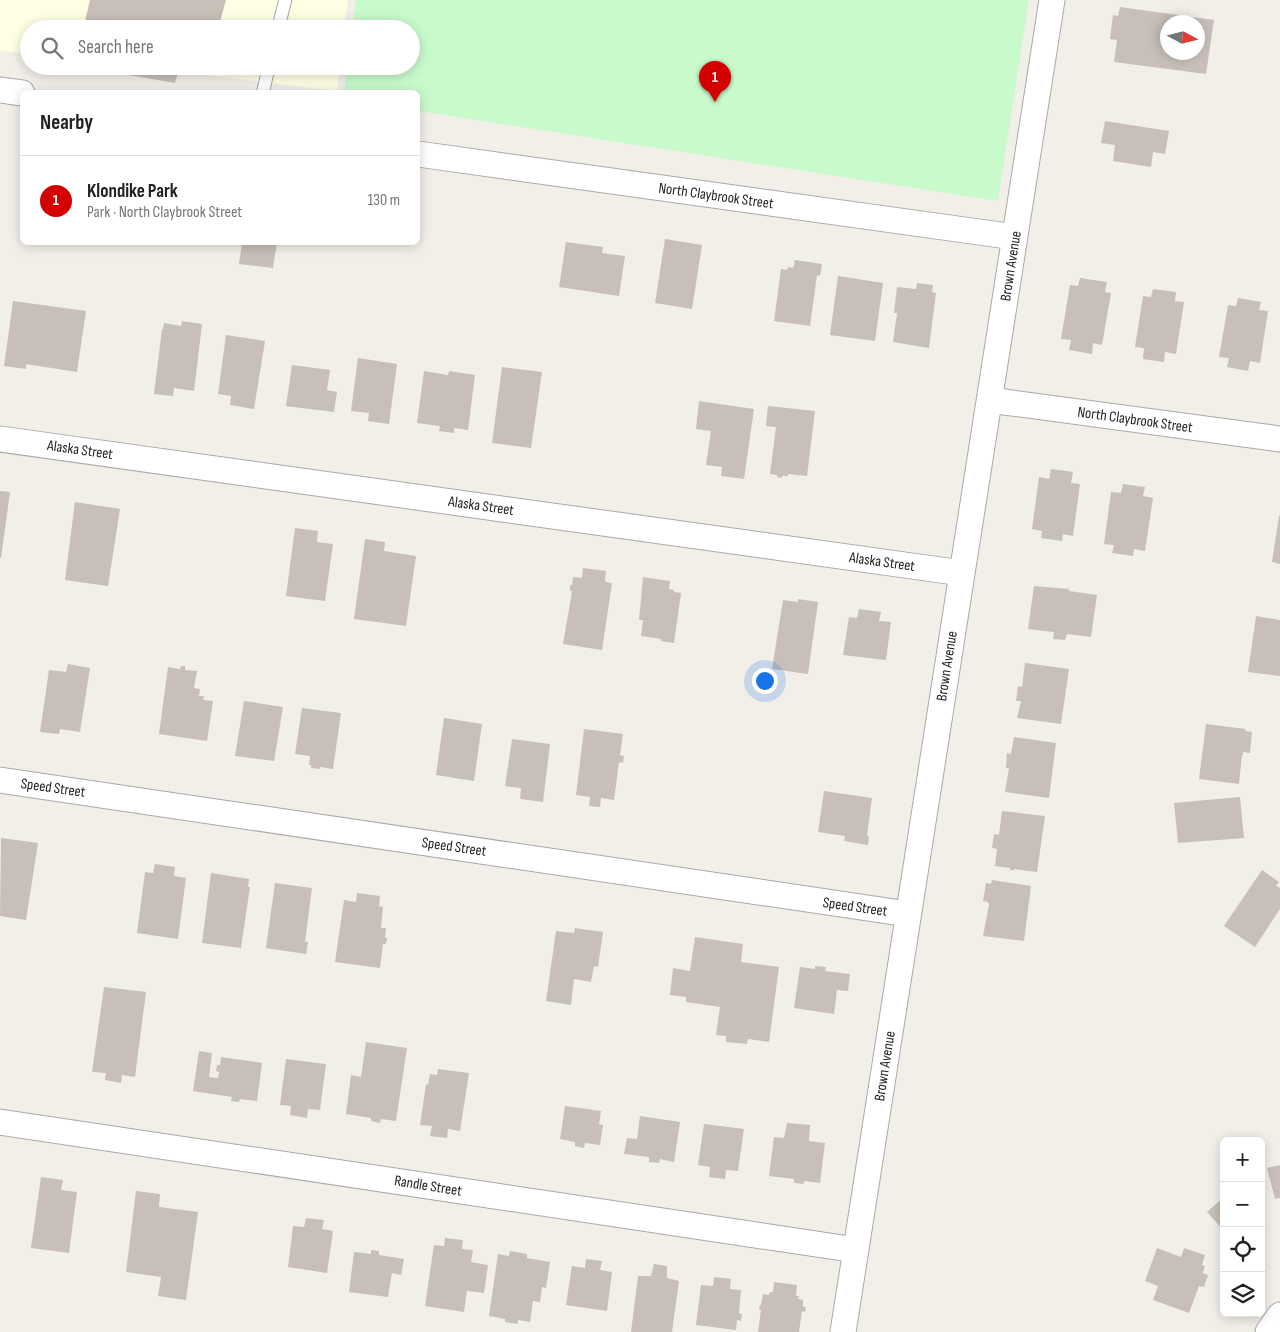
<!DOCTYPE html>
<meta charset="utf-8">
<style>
body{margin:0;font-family:"Sofia Sans Condensed",sans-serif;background:#f2f2f2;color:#202124}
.controls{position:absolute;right:15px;bottom:15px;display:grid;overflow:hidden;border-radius:8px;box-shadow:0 2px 12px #0003}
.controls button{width:45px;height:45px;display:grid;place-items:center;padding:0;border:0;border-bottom:1px solid #e0e0e0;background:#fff;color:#202124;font:25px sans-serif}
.compass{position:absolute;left:1160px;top:15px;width:45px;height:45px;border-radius:50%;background:#fff;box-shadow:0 2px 12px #0003;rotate:97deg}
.you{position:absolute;left:764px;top:680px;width:18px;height:18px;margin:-12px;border:4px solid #fff;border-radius:50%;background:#1a73e8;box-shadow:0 0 0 8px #1a73e833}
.badge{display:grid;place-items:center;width:32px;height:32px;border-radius:50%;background:#d40000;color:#fff;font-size:16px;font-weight:700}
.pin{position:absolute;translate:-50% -41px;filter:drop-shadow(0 1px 2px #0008)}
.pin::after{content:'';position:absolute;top:26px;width:18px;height:15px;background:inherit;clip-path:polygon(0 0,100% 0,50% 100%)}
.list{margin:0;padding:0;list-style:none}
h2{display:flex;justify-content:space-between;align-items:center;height:65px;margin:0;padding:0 20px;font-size:21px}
h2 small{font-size:16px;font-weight:400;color:#757577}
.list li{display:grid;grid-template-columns:32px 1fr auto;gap:15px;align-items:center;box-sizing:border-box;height:90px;padding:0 20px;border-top:1px solid #e0e0e0}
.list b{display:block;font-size:19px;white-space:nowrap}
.list p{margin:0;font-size:16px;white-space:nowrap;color:#757577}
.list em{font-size:16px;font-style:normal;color:#757577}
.icon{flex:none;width:28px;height:28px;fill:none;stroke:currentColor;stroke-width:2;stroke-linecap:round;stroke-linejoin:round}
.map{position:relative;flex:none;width:1280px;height:1332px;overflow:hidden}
.search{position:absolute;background:#fff;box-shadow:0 2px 12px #0003;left:20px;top:20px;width:400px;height:55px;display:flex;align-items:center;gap:12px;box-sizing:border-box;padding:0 18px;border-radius:28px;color:#757577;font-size:19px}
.panel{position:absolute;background:#fff;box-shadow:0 2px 12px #0003;left:20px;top:90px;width:400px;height:155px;border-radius:8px}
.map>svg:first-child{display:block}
.education{fill:#ffffe5}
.park{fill:#c8facc}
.building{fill:#c7bfb8;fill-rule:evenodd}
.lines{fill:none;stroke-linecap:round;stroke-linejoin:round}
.lane-casing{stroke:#a9a9a9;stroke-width:14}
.street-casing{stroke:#a9a9a9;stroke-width:27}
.lane{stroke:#fff;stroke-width:12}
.street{stroke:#fff;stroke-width:25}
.labels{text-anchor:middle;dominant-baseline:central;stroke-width:4.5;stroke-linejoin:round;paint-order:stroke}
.street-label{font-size:15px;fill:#222;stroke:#fff}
</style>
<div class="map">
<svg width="1280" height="1332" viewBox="0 0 1280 1332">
<rect width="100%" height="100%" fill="#f2efe9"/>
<path class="education" d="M 0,0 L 348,0 L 344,29 L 29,29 L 29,54 L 0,50 Z
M 132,66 L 340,66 L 337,91 Z"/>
<path class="park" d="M 356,0 L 1029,0 L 998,201 L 418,111 L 418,92 L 344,92 L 347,66 L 411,66 L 411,29 L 352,29 Z"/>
<path class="building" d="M 90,0 L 226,0 L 218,29 L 83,29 Z
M 1120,7 L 1214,20 L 1206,74 L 1114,62 L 1117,40 L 1110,39 L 1113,15 L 1118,16 ZM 1168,22 L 1198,22 L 1198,52 L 1168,52 Z
M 77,66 L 180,66 L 175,83 Z
M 1105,121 L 1169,131 L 1165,154 L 1153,152 L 1151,167 L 1113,161 L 1115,145 L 1101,143 Z
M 665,239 L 702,245 L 692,309 L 655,303 Z
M 242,242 L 277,242 L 273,268 L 239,264 Z
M 566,242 L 603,247 L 602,253 L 625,256 L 619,296 L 559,287 Z
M 795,260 L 822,264 L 820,276 L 817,275 L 810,326 L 774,321 L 781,269 L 787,270 L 788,267 L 793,268 Z
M 838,276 L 883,283 L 875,341 L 830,335 Z
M 1080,278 L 1107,282 L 1105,292 L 1111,293 L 1102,345 L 1093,343 L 1092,354 L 1069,350 L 1071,340 L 1061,339 L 1070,285 L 1078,286 Z
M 917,283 L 933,285 L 932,292 L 936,293 L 929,348 L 893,342 L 897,313 L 894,313 L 897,287 L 916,289 Z
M 1153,289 L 1176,292 L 1175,301 L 1184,302 L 1176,354 L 1165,352 L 1164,362 L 1143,359 L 1144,348 L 1135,347 L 1143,296 L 1151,297 Z
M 1238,298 L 1261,302 L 1259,310 L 1268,311 L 1260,363 L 1250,361 L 1248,371 L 1227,367 L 1229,358 L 1219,357 L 1228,305 L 1236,306 Z
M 13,301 L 86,311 L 77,372 L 26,364 L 26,369 L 4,366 Z
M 182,321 L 202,324 L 194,391 L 174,388 L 173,396 L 154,394 L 162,329 L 163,329 L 164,323 L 181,326 Z
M 226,335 L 265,341 L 254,409 L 230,405 L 231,396 L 218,394 Z
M 358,358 L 397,364 L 389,424 L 368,421 L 369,413 L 351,411 Z
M 292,365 L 330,370 L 327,390 L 337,392 L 334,412 L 286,406 Z
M 502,367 L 542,372 L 531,448 L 492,443 Z
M 424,371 L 448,375 L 449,371 L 475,375 L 468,430 L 454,428 L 454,433 L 439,431 L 440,426 L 417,423 Z
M 699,401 L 754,409 L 744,479 L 721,476 L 722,467 L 706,465 L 711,431 L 696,429 Z
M 768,406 L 815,411 L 807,476 L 788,474 L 788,476 L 782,476 L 782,478 L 777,477 L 777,475 L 770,474 L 776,427 L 766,426 Z
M 1051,469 L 1073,472 L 1071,483 L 1080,484 L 1073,536 L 1063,534 L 1062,541 L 1041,538 L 1042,531 L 1032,529 L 1039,477 L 1049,479 Z
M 1123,484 L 1145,487 L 1143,496 L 1153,498 L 1145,551 L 1134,549 L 1133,556 L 1112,553 L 1114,545 L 1104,544 L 1111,492 L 1121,493 Z
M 0,491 L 10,492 L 1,558 L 0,558 Z
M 75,502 L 120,509 L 108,586 L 65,580 Z
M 1279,516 L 1280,516 L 1280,564 L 1272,562 Z
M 295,528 L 318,531 L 317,542 L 333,544 L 325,601 L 286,596 Z
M 365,539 L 385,542 L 384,551 L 416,556 L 406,626 L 354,619 Z
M 583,568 L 606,571 L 605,580 L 606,582 L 612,583 L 602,650 L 563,644 L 572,591 L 570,590 L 570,585 L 572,585 L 573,577 L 582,578 Z
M 643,577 L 670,581 L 669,589 L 674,590 L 674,592 L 681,593 L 674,643 L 661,641 L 661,639 L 641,636 L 643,620 L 639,620 Z
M 1034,586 L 1069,589 L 1069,591 L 1097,595 L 1091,637 L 1067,634 L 1065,640 L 1053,639 L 1054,632 L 1028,629 Z
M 798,599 L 818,602 L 808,674 L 772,669 L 783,600 L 798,602 Z
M 859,609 L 881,612 L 879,621 L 891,622 L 886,660 L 843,655 L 849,617 L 857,618 Z
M 1256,616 L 1280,620 L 1280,676 L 1248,672 Z
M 1025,663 L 1069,669 L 1061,724 L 1017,718 L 1021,701 L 1016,701 L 1018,686 L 1022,687 Z
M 68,664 L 90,668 L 80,732 L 60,729 L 59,734 L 40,732 L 49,670 L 66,672 Z
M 181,666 L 185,666 L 185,670 L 197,671 L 194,688 L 200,689 L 199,696 L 204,696 L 203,700 L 213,701 L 207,741 L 159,734 L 168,667 L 180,669 Z
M 244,701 L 283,707 L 274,761 L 235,756 Z
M 302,708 L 341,713 L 333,769 L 320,767 L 320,769 L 311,768 L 311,765 L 309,765 L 310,756 L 295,754 Z
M 444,718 L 482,724 L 474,781 L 436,775 Z
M 1206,724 L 1246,729 L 1245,731 L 1252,732 L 1250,753 L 1243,752 L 1243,755 L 1242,755 L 1239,784 L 1199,779 Z
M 584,729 L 623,734 L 620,755 L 624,756 L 623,763 L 619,762 L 614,800 L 601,798 L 600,807 L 589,806 L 590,797 L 576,795 Z
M 1014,737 L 1056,743 L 1049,798 L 1005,792 L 1009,768 L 1006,768 L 1007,753 L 1011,754 Z
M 512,739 L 550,744 L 543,802 L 520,799 L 521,788 L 505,786 Z
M 824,791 L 872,798 L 867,836 L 869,836 L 868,845 L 844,841 L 845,836 L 818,832 Z
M 1240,797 L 1244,838 L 1178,843 L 1174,803 Z
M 1002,811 L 1045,816 L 1037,872 L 1014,869 L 1014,870 L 1010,870 L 1010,868 L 995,866 L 997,849 L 992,848 L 994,834 L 999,835 Z
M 1,838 L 38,843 L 26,920 L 0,916 Z
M 155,864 L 175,867 L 174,876 L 186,878 L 178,939 L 137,933 L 145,872 L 153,873 Z
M 1262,870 L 1279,882 L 1276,886 L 1280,888 L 1280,909 L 1255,947 L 1224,926 Z
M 211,873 L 249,879 L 248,887 L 250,887 L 241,948 L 202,943 Z
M 992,880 L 1031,886 L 1024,941 L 983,936 L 989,905 L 988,902 L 983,901 L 986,883 L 991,884 Z
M 275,883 L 312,888 L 305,942 L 308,942 L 306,954 L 266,948 Z
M 357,893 L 380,896 L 379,906 L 383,907 L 381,928 L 386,928 L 385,938 L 387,938 L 386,944 L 383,944 L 380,968 L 335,962 L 344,900 L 356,902 Z
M 575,928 L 603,932 L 598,967 L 594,966 L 591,982 L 574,979 L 571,1005 L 546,1001 L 556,931 L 574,933 Z
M 695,937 L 743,944 L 741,962 L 779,967 L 769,1042 L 748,1039 L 747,1044 L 726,1042 L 726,1036 L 716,1035 L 720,1007 L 686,1002 L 686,997 L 670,995 L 673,968 L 690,971 Z
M 815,966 L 826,967 L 825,971 L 850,974 L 848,991 L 837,990 L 834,1014 L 794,1008 L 800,967 L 815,969 Z
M 104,987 L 146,992 L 135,1077 L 122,1075 L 121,1083 L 105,1080 L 106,1073 L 92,1072 Z
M 366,1042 L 407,1048 L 396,1121 L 381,1119 L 380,1123 L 371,1121 L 371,1118 L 346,1114 L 351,1075 L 361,1077 Z
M 199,1051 L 212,1053 L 209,1077 L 218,1078 L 219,1072 L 216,1071 L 217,1065 L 220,1065 L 221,1057 L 262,1063 L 257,1101 L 240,1099 L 239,1102 L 231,1101 L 232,1097 L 193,1091 Z
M 286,1059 L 326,1064 L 320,1110 L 308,1109 L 307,1118 L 290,1115 L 291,1106 L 280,1105 Z
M 438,1069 L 469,1073 L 460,1131 L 448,1129 L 447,1138 L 430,1136 L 432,1126 L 420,1125 L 426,1084 L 428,1085 L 430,1074 L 437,1075 Z
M 565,1106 L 601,1111 L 599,1124 L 603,1125 L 600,1145 L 585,1143 L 584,1148 L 575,1146 L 575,1142 L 560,1139 Z
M 640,1116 L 680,1122 L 674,1162 L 660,1159 L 659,1163 L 649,1162 L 649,1157 L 624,1154 L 627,1138 L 637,1139 Z
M 787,1123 L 810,1125 L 809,1141 L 825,1143 L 820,1183 L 804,1181 L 804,1184 L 794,1183 L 794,1179 L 769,1176 L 774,1137 L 784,1138 Z
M 704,1124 L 744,1129 L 738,1171 L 726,1170 L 725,1179 L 709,1177 L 710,1167 L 698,1165 Z
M 1280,1165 L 1280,1198 L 1275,1199 L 1267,1168 Z
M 41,1177 L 63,1180 L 61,1190 L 77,1192 L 69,1253 L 31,1248 Z
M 136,1191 L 160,1194 L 159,1207 L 198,1212 L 186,1300 L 158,1296 L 161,1277 L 126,1272 Z
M 1224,1197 L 1224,1231 L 1207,1212 Z
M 306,1218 L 324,1220 L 322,1229 L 333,1231 L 327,1273 L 288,1267 L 293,1226 L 304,1227 Z
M 445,1238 L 463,1240 L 462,1249 L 473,1250 L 471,1262 L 488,1265 L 484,1293 L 467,1291 L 464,1312 L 425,1306 L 434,1245 L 444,1246 Z
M 1157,1248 L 1181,1257 L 1184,1248 L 1205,1255 L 1202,1265 L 1205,1266 L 1203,1273 L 1208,1275 L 1204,1287 L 1199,1286 L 1189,1313 L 1153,1300 L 1158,1286 L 1145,1281 Z
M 371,1250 L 379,1251 L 379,1255 L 404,1259 L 401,1275 L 392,1273 L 388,1297 L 349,1292 L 354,1252 L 371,1254 Z
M 510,1251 L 527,1254 L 527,1258 L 550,1262 L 546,1288 L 542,1287 L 540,1302 L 533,1301 L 530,1322 L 518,1320 L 518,1324 L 505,1322 L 505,1319 L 489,1316 L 498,1254 L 509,1256 Z
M 586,1259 L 602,1261 L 600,1270 L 612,1272 L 607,1311 L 566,1305 L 572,1266 L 585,1268 Z
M 654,1264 L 667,1266 L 667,1278 L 679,1281 L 672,1332 L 631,1332 L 638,1276 L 651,1276 Z
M 714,1277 L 731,1279 L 730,1289 L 741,1290 L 739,1313 L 742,1314 L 741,1321 L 737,1320 L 736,1330 L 696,1325 L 701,1285 L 713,1286 Z
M 774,1282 L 797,1285 L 796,1296 L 799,1296 L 798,1299 L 803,1300 L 803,1307 L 806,1307 L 805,1312 L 802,1311 L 799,1332 L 758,1332 L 761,1310 L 759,1309 L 760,1305 L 761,1305 L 763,1294 L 769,1295 L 770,1292 L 773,1292 Z"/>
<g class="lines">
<g class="lane-casing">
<path id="lane" d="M 278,29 L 285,1
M 263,92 L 269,66"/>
</g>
<g class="street-casing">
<path id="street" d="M 0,90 L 22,93
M 418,154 L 1015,237
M 990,400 L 1280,439
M 0,439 L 962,573
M 0,780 L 908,914
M 0,1122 L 856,1250
M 843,1332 L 1052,0
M 1268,1332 L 1280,1315"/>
</g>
<use href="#lane" class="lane"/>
<use href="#street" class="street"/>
</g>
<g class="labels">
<g class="street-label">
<text transform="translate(716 196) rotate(8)">North Claybrook Street</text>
<text transform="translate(1011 266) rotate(-81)">Brown Avenue</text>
<text transform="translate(1135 420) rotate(8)">North Claybrook Street</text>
<text transform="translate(80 450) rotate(8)">Alaska Street</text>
<text transform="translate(481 506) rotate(8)">Alaska Street</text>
<text transform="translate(882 562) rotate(8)">Alaska Street</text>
<text transform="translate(947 666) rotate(-81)">Brown Avenue</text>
<text transform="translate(53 788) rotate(8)">Speed Street</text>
<text transform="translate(454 847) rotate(8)">Speed Street</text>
<text transform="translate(855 907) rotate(8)">Speed Street</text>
<text transform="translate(885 1066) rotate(-81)">Brown Avenue</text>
<text transform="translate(428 1186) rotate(9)">Randle Street</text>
</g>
</g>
</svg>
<div class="controls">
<button>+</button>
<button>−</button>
<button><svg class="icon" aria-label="locate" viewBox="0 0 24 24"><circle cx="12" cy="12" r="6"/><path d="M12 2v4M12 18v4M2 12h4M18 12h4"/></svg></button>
<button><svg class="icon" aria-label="layers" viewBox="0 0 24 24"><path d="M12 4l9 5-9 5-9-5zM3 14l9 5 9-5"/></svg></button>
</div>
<svg class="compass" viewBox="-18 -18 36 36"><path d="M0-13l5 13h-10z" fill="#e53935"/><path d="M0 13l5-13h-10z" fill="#757577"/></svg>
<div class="you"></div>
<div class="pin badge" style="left:715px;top:102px">1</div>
<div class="search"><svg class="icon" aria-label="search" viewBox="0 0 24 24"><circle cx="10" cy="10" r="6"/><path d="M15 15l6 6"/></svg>Search here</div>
<section class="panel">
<h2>Nearby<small></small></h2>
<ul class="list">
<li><span class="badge">1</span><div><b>Klondike Park</b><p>Park · North Claybrook Street</p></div><em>130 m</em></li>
</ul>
</section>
</div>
